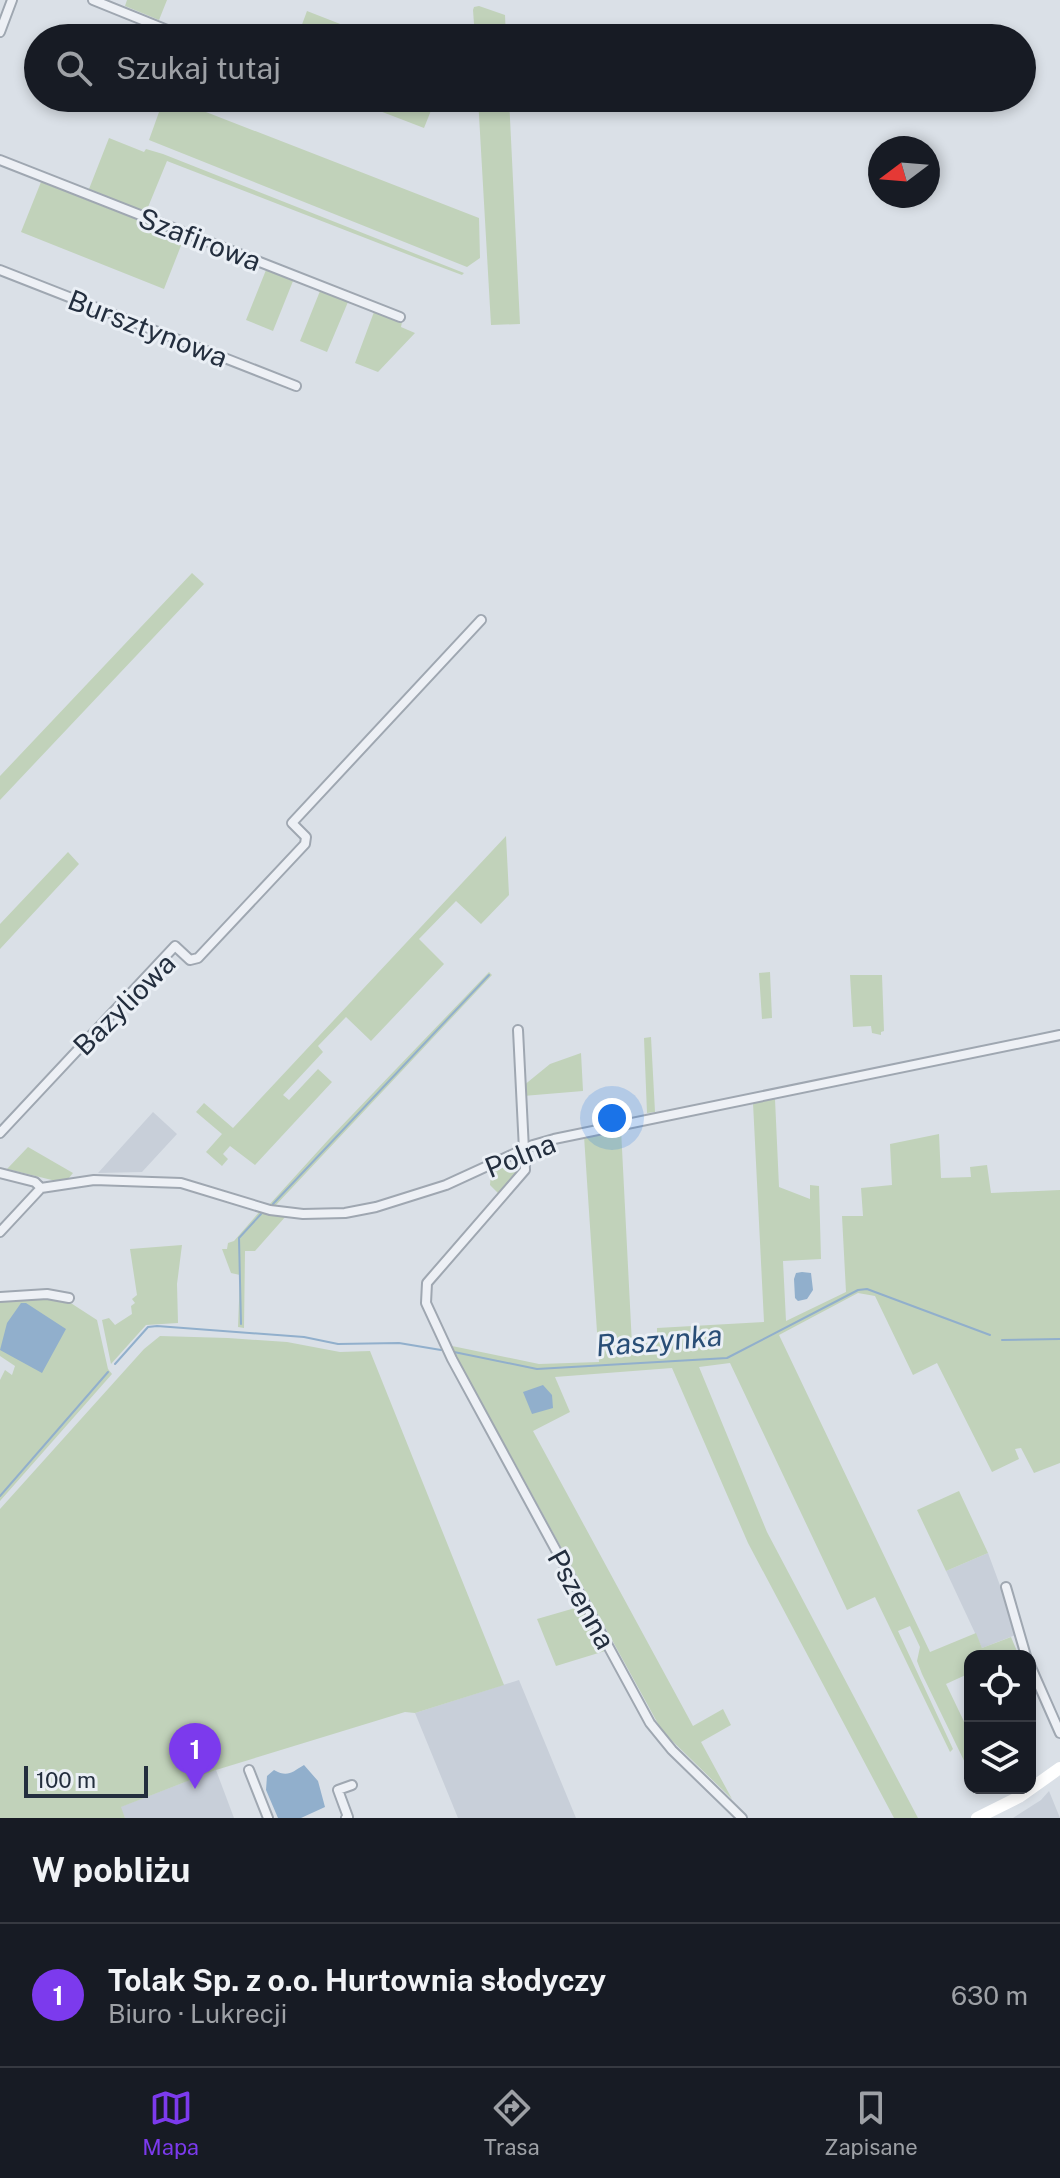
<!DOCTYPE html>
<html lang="pl">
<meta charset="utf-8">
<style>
body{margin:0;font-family:"Public Sans",sans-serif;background:#242831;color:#f1f3f6}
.controls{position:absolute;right:24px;bottom:24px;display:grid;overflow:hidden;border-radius:16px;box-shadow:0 4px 12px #0003}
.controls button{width:72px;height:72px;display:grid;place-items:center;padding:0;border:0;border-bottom:2px solid #363941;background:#171b24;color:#f1f3f6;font:40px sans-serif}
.compass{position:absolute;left:868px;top:136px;width:72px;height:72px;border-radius:50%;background:#171b24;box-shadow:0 4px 12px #0003;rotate:254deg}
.scale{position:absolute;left:24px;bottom:20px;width:124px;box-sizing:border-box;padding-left:8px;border:4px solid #232e3e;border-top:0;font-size:22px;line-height:28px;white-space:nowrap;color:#232e3e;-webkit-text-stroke:6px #eaeff5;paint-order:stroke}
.you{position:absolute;left:612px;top:1118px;width:28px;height:28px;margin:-20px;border:6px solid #fff;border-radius:50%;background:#1a73e8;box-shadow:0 0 0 12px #1a73e833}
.badge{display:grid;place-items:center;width:52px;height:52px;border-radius:50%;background:#7c3aed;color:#fff;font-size:26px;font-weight:700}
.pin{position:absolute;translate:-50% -66px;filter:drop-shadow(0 2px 4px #0008)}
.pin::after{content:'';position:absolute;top:42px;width:28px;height:24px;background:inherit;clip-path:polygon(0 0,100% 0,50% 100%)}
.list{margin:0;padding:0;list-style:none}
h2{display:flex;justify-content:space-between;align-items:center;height:104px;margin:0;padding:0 32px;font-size:34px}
h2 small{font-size:26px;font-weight:400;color:#9ea1a6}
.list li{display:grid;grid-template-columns:52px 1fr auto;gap:24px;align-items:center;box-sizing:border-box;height:144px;padding:0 32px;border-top:2px solid #363941}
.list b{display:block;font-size:30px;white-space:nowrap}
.list p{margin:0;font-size:26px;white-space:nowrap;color:#9ea1a6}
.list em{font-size:26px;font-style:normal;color:#9ea1a6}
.icon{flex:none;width:44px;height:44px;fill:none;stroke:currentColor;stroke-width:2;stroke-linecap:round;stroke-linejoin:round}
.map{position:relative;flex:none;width:1060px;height:1818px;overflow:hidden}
.search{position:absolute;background:#171b24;box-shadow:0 4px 12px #0003;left:24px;right:24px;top:24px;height:88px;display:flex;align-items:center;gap:20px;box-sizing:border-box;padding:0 28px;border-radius:44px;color:#9ea1a6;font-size:30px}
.sheet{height:248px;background:#171b24}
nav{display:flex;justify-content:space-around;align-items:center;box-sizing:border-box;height:112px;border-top:2px solid #363941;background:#171b24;font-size:22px;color:#9ea1a6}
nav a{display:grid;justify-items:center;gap:4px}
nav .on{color:#7c3aed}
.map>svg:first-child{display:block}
.built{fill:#c8cfd9}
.green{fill:#c1d2ba}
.water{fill:#91afcc}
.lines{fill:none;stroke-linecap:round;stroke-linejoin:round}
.stream{stroke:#91afcc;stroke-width:2}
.street-casing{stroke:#9fa7b1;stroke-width:12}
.street{stroke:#edf0f5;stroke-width:8}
.secondary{stroke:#fff;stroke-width:12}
.labels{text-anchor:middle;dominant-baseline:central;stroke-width:6;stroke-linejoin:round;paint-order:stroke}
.street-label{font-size:28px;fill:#232e3e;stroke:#eaeff5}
.water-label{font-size:30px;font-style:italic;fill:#294e76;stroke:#eaeff5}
</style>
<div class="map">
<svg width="1060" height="1818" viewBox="0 0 1060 1818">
<rect width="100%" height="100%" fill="#dae0e7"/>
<path class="built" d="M 153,1112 L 177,1134 L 142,1172 L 98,1173 Z
M 988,1553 L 1018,1634 L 982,1648 L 946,1571 Z
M 519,1680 L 576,1818 L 458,1818 L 415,1713 Z
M 216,1770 L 234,1818 L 125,1818 L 120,1807 Z
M 1049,1791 L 1060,1818 L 1013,1818 L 1041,1800 Z"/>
<path class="green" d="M 127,0 L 167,0 L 159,20 L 125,6 Z
M 479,6 L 505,15 L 506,38 L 475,38 L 473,10 L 474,7 Z
M 307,11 L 376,38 L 297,38 Z
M 164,98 L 170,98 L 479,218 L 480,258 L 467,267 L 149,140 Z
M 346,98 L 436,98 L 424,128 Z
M 478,98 L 509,98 L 520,324 L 491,325 Z
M 109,138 L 144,152 L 146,149 L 163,154 L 464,273 L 462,275 L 422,260 L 167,161 L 146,212 L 89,189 Z
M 41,182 L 184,238 L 164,289 L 21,232 Z
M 266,270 L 293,281 L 273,331 L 246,320 Z
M 320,291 L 348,302 L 327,352 L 300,341 Z
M 374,312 L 402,322 L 401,327 L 415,333 L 378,372 L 355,363 Z
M 192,573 L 204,584 L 0,800 L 0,776 Z
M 506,836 L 509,895 L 481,924 L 456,901 L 419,939 L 444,964 L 371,1041 L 346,1017 L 318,1046 L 323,1052 L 283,1095 L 289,1100 L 318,1069 L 332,1082 L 255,1165 L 230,1146 L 223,1154 L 228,1159 L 222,1166 L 206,1152 L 222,1134 L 196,1112 L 204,1103 L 233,1128 Z
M 68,852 L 79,864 L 0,949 L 0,924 Z
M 489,972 L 492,975 L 275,1206 L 269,1205 L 329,1139 Z
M 770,972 L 772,1018 L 762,1019 L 759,973 Z
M 850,975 L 882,975 L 884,1031 L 881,1032 L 881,1035 L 872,1033 L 871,1026 L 853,1027 Z
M 651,1037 L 655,1112 L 647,1113 L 644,1038 Z
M 581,1053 L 583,1091 L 523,1096 L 523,1086 L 550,1064 Z
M 775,1099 L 779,1187 L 810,1199 L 810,1185 L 819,1186 L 821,1259 L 783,1261 L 786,1321 L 846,1292 L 842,1216 L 863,1216 L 861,1188 L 892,1185 L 890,1144 L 939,1134 L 941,1178 L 971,1177 L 970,1167 L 987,1165 L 991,1193 L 1060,1190 L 1060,1463 L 1034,1473 L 1021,1448 L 1015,1449 L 1019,1459 L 992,1472 L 937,1363 L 913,1375 L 875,1296 L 858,1293 L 779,1335 L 930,1652 L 976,1633 L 982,1648 L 1011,1637 L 1019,1656 L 970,1656 L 970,1673 L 946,1684 L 970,1734 L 970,1773 L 922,1674 L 917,1661 L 920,1647 L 910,1626 L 898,1631 L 953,1749 L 950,1752 L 875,1597 L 847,1610 L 730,1363 L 699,1367 L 767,1532 L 918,1818 L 894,1818 L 748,1543 L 672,1368 L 555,1377 L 570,1412 L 533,1431 L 693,1726 L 723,1709 L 731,1725 L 701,1742 L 732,1799 L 662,1731 L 461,1365 L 452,1346 L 539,1364 L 599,1362 L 584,1136 L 621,1129 L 632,1345 L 657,1342 L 657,1328 L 764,1322 L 753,1103 Z
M 28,1147 L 73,1173 L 68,1179 L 56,1181 L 7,1169 Z
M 521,1160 L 521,1169 L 499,1194 L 490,1185 L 491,1173 Z
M 261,1210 L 286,1216 L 255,1251 L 245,1251 L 244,1328 L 238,1327 L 240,1275 L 231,1273 L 222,1249 L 227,1249 L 228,1243 L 234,1241 Z
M 182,1245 L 177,1284 L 178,1323 L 146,1325 L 111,1364 L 102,1320 L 109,1318 L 115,1325 L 132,1314 L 131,1306 L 135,1303 L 132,1299 L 137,1295 L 130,1249 Z
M 33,1298 L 63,1298 L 97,1320 L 108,1369 L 112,1374 L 0,1501 L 0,1380 L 5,1370 L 12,1375 L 15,1366 L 0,1356 L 0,1301 Z
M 160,1336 L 228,1338 L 287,1342 L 340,1352 L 370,1351 L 504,1685 L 415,1713 L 405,1712 L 216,1770 L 121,1807 L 125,1818 L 0,1818 L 0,1509 L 144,1349 Z
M 959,1491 L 988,1553 L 946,1571 L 917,1510 Z
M 582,1606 L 605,1651 L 556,1666 L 537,1619 Z"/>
<path class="water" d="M 802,1272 L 811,1273 L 813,1290 L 807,1299 L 798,1301 L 795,1298 L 794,1279 L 796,1273 Z
M 21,1303 L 26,1303 L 66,1329 L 42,1373 L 0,1350 L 7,1323 Z
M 543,1385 L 552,1395 L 553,1408 L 532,1414 L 523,1392 Z
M 304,1765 L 318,1781 L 325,1807 L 301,1818 L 278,1818 L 266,1790 L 267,1776 L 274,1770 C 288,1778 292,1772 304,1765 Z"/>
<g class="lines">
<path class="stream" d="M 273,1204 L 489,975
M 241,1324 L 239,1238 L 261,1214
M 1002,1340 L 1060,1339
M 454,1352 L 537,1369 L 727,1358 L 858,1290 L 867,1289 L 990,1335
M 115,1364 L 148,1327 L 157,1326 L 304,1337 L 338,1344 L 399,1343 L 441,1350
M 0,1496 L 108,1372"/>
<g class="street-casing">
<path id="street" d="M 93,0 L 187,38
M 0,32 L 12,0
M 0,160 L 400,317
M 0,270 L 296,386
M 518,1030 L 525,1170 L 427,1283 L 426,1303 L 452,1359 L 650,1723 L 672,1750 L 742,1818
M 0,1133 L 175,946 L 190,960 L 198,958 L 305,844 L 306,837 L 292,823 L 481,620
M 0,1173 L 35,1182 L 41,1188
M 0,1232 L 41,1188 L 94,1180 L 181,1183 L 270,1210 L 303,1214 L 345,1213 L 376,1207 L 446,1185 L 533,1145 L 554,1139 L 1060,1035
M 0,1297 L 47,1294 L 69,1298
M 1006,1587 L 1026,1656
M 1030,1665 L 1060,1733
M 249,1770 L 268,1818
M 346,1818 L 348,1817 L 338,1790 L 352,1785"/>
</g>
<use href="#street" class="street"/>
<path class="secondary" d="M 977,1818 L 1019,1797 L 1060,1768"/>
</g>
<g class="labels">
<g class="street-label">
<text transform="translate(200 239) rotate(21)">Szafirowa</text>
<text transform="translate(148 328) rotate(21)">Bursztynowa</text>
<text transform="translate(124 1004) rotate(-45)">Bazyliowa</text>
<text transform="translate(520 1155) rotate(-22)">Polna</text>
<text transform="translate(582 1599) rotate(61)">Pszenna</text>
</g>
<g class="water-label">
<text transform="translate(659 1340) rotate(-5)">Raszynka</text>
</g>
</g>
</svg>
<div class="controls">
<button><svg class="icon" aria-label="locate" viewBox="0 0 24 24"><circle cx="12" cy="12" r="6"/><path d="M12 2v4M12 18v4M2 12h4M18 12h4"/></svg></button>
<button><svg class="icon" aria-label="layers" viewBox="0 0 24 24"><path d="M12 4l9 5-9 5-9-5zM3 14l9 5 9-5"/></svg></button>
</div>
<svg class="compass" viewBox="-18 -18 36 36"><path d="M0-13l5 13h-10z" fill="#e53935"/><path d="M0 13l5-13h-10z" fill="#9ea1a6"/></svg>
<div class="scale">100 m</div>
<div class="you"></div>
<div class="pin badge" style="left:195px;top:1789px">1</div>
<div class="search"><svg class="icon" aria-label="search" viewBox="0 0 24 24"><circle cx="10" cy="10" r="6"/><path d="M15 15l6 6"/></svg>Szukaj tutaj</div>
</div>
<section class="sheet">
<h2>W pobliżu<small></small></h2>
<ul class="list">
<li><span class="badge">1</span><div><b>Tolak Sp. z o.o. Hurtownia słodyczy</b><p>Biuro · Lukrecji</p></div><em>630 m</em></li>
</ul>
</section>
<nav>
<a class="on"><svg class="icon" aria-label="map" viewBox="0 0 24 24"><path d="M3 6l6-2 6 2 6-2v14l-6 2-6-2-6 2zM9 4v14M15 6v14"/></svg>Mapa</a>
<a><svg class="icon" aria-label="directions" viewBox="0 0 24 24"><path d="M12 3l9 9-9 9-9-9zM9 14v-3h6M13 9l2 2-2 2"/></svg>Trasa</a>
<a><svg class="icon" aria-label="saved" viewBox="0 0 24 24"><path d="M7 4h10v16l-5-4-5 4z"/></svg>Zapisane</a>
</nav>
